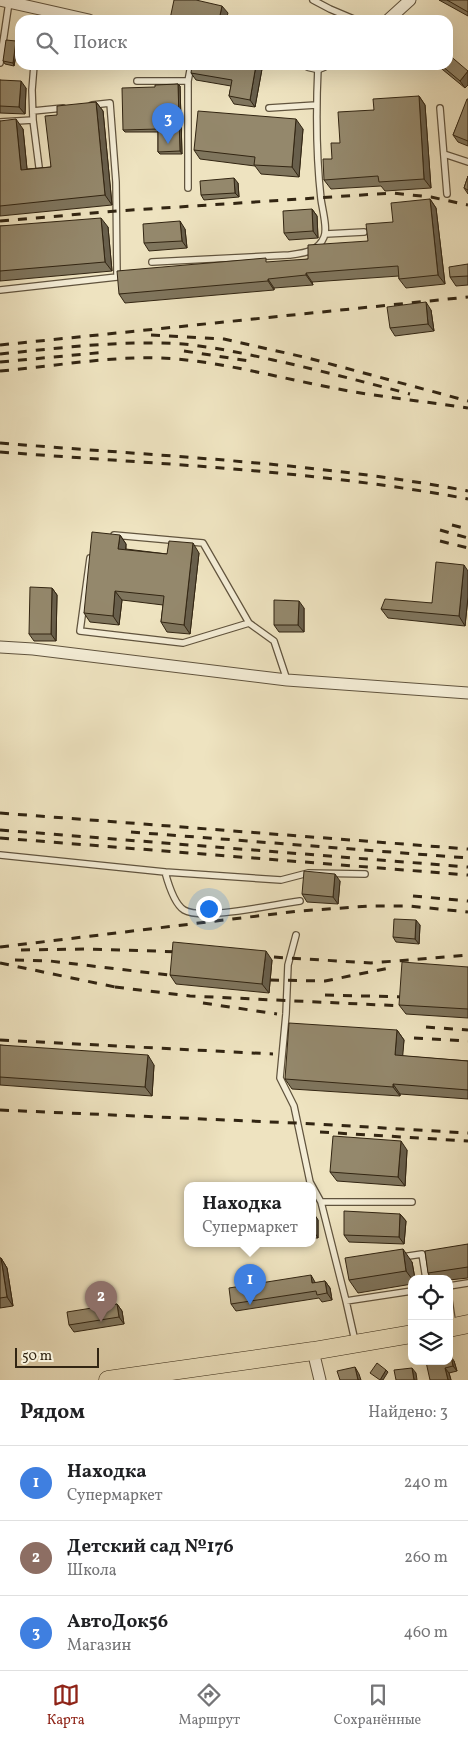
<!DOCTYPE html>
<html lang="ru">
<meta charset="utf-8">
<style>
body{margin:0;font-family:Vollkorn,serif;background:#f6f6f6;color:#202124}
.controls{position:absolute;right:15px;bottom:15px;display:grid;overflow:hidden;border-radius:10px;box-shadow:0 5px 20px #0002}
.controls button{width:45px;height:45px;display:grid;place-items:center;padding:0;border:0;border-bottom:1px solid #e0e0e0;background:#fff;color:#202124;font:25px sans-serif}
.scale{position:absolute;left:15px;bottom:12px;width:84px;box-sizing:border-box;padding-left:5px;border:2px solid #322512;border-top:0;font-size:14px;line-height:18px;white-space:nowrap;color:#322512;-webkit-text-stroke:4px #f4edd6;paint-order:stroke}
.you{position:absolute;left:208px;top:908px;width:18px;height:18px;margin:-12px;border:4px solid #fff;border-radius:50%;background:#1a73e8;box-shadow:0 0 0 8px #1a73e833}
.badge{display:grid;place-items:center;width:32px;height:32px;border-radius:50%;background:#8f2418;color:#fff;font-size:16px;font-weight:700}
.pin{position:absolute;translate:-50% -41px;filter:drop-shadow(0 1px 2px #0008)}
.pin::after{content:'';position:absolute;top:26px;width:18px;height:15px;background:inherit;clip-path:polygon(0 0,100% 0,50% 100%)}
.popup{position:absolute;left:184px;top:1182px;width:132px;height:65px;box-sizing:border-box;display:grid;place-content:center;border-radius:10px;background:#fff;filter:drop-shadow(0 1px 4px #0005);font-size:16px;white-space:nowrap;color:#757577}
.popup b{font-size:19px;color:#202124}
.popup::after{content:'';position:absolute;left:50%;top:100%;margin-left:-10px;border:10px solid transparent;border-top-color:#fff}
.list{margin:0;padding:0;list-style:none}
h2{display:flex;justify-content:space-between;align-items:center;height:65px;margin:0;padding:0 20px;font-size:21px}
h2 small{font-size:16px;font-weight:400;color:#757577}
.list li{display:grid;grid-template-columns:32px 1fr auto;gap:15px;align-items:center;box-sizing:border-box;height:75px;padding:0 20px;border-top:1px solid #e0e0e0}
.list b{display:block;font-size:19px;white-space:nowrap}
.list p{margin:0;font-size:16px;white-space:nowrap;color:#757577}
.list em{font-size:16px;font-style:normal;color:#757577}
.icon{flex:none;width:28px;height:28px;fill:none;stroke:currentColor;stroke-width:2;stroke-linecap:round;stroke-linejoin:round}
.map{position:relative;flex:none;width:468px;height:1380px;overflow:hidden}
.search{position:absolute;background:#fff;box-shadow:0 5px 20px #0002;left:15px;right:15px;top:15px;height:55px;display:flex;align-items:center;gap:12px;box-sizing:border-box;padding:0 18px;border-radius:15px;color:#757577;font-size:19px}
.sheet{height:290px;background:#fff}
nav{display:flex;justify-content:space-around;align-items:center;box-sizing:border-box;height:70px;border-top:1px solid #e0e0e0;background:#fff;font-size:14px;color:#757577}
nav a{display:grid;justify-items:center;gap:2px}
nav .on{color:#8f2418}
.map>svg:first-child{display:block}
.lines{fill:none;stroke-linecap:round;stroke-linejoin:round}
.service-casing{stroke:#61543e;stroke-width:8}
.minor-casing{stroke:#61543e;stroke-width:13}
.primary-casing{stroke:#322512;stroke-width:19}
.service{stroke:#f4edd6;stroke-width:5.5}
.minor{stroke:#f4edd6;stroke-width:11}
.primary{stroke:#eee3c0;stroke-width:18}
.rail{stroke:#322512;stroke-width:3;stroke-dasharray:9 9;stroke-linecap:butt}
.wall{fill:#7f755d;stroke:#322512}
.shaded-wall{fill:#685f4c;stroke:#322512}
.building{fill:#94886c;stroke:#322512}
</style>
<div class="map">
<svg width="468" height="1380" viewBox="0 0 468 1380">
<rect width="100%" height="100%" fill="#eee3c0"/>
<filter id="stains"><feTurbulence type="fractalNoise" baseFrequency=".004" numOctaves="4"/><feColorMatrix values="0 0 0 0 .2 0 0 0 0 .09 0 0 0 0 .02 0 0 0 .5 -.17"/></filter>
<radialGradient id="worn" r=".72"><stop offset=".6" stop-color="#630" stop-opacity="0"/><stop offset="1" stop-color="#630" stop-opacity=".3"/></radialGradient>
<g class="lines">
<g class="service-casing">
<path id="service" d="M 313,0 L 330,9 L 356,20
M 0,63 L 9,2
M 137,81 L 188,81
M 269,108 L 316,105
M 440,108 L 447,194
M 33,111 L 63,108
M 33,120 L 39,167
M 0,122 L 33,120 L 32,90 L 34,65
M 444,154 L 468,162
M 188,188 L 188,81 L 191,65
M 326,234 L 364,232
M 152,262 L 289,255 C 304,253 318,252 324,237 C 328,229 322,208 321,199 C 316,155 316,110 318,67
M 0,290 L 117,277 L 116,182 L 110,103 L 92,105
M 114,535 L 203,543 L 249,623 L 274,641 L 287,680
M 90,558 L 80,631 L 183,643 L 249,623
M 0,855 L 165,872 L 281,880 L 308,873 L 365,874
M 165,872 C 168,883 174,904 184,910 C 202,921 276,904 300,901
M 296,935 L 288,965 L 286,1014 L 280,1078 L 294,1106 L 310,1182 L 321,1202 L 346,1301 L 355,1341
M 321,1202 L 412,1202
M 402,1257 L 422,1254 L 426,1279
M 449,1286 L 468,1283
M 449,1300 L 453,1326
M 346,1301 L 412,1291"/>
</g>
<g class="minor-casing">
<path id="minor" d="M 0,0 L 89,20
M 388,20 L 410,0
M 309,65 L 318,67 L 323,65
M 0,647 L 33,649 L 287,680 L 468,693
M 313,1351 L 320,1380"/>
</g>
<g class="primary-casing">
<path id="primary" d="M 449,1328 L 468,1324
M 108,1380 L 313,1351 L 412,1334"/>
</g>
<use href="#service" class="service"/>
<use href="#minor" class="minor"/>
<use href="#primary" class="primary"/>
<path class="rail" d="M 0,221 L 117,211 L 392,193 L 431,197 L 468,205
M 151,335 L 224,339 L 308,358 L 468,401
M 0,345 L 468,297
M 184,351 L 249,361
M 0,354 C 60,348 122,340 183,344 C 213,347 243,353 273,360 C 319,370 364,382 410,394
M 0,362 L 107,352
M 0,371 C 59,366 118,354 177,359 C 230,364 281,378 333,388 C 378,397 423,401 468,408
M 0,443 C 156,456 314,462 468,491
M 0,452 C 156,464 314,470 468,499
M 452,525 L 468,529
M 440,530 L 468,538
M 440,541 L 468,548
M 0,813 L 468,849
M 0,830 L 468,867
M 131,832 L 468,858
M 0,838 L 468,875
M 413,896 L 468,901
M 0,947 L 299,911 L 370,906 L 409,906 L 468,912
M 21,950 L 84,949 L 186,952
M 256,956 L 371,963 L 468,955
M 15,960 L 50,961 L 177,976
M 0,963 L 120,988
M 270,980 L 325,981 L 389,968
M 115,987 L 190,996 L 403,1006
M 325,995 L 407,997
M 203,1003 L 277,1014
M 426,1027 L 468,1030
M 414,1038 L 468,1041
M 0,1040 L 273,1054
M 0,1110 L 317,1124 L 468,1133
M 320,1132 L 468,1141"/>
</g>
<path class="wall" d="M 439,0 L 468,0 L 468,16 Z
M 16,41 L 18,43 L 14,66 L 5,64 L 3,61 Z
M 437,65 L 448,65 L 468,71 L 468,85 L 465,88 Z
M 262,69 L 255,107 L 234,104 L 229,96 L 231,86 L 196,80 L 191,73 Z
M 0,80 L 26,88 L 25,114 L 0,113 Z
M 178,84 L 180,86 L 182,154 L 160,154 L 158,152 L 158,132 L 125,132 L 123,130 L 155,87 Z
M 419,96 L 425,105 L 431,188 L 385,191 L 381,186 L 331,189 L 324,180 L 332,159 L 340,143 L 374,110 Z
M 468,99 L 468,146 L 458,142 L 453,135 Z
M 96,102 L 103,111 L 112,205 L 0,216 L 0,121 L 23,129 L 27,169 L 51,167 L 57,115 Z
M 303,129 L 299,177 L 261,174 L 255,166 L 200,159 L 194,150 Z
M 468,176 L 468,194 L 464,188 Z
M 238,183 L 239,197 L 204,200 L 201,195 Z
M 430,199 L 436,208 L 445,284 L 406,288 L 399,279 L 399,276 L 312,282 L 313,285 L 274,288 L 274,290 L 125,303 L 119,294 L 308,259 L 368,241 L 393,222 Z
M 312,209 L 317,216 L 318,238 L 289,240 L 284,233 Z
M 0,226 L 108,227 L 112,271 L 0,281 Z
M 185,229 L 187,248 L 149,251 L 144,243 Z
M 468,264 L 468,285 L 456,286 L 450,277 Z
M 431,310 L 434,331 L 395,336 L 390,328 Z
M 120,535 L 126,544 L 126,549 L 167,554 L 199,553 L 190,634 L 167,632 L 161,622 L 163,605 L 122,600 L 119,625 L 90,622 L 84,613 Z
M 468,571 L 468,597 L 465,626 L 388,618 L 381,609 L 432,603 Z
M 52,588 L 57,595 L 56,641 L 34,641 L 29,634 Z
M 304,608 L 304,632 L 279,632 L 274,625 Z
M 340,881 L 338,904 L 307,902 L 302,894 Z
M 420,925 L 419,944 L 396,942 L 393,937 Z
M 272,960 L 269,993 L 176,984 L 170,975 Z
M 468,967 L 468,1018 L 406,1014 L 399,1005 Z
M 397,1030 L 404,1040 L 402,1056 L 468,1061 L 468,1099 L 400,1094 L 400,1096 L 292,1089 L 285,1079 Z
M 0,1045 L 154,1065 L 152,1096 L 0,1085 Z
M 407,1150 L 405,1186 L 337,1181 L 330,1172 Z
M 312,1212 L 318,1220 L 318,1238 L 312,1238 Z
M 400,1214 L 406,1221 L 404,1244 L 349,1242 L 344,1235 Z
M 468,1244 L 468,1278 L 449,1280 L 449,1279 L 432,1279 L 428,1273 Z
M 0,1258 L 1,1258 L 7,1268 L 13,1306 L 0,1308 Z
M 412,1262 L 415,1279 L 412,1279 L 412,1284 L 358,1293 L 349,1280 Z
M 325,1281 L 330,1288 L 332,1300 L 322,1302 L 319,1298 L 236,1311 L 231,1304 L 316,1283 Z
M 117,1304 L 122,1311 L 124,1324 L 74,1332 L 69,1325 Z
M 454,1361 L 457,1371 L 449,1373 L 451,1380 L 430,1380 Z"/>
<path class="shaded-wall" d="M 222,6 L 228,13 L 226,20 L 219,20 Z
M 16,41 L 18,43 L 14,66 L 13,63 Z
M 256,65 L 259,65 L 262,69 L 255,107 L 250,100 Z
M 468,71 L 468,85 L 465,88 L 460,81 Z
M 21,81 L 26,88 L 25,114 L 19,107 Z
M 178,84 L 180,86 L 182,154 L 180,151 Z
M 419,96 L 425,105 L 431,188 L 424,179 Z
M 96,102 L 103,111 L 112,205 L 105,195 Z
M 16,119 L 23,129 L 28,179 L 21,170 Z
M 296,119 L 303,129 L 299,177 L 292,167 Z
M 234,178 L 238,183 L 239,197 L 235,193 Z
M 430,199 L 436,208 L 445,284 L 438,275 Z
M 312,209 L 317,216 L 318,238 L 313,231 Z
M 101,218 L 108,227 L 112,271 L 105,262 Z
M 180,221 L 185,229 L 187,248 L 182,241 Z
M 306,273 L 312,282 L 313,285 L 306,275 Z
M 268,279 L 274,288 L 274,290 L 268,281 Z
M 426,302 L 431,310 L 434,331 L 428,324 Z
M 120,535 L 126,544 L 125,558 L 118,549 Z
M 193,543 L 199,553 L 190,634 L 184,625 Z
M 464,565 L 468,571 L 468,597 L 465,626 L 459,616 Z
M 52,588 L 57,595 L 56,641 L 51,634 Z
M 115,591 L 122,600 L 119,625 L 113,616 Z
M 299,601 L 304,608 L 304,632 L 298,625 Z
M 335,874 L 340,881 L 338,904 L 333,897 Z
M 416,920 L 420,925 L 419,944 L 415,939 Z
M 266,951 L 272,960 L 269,993 L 262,984 Z
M 397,1030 L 404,1040 L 402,1065 L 395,1055 Z
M 148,1055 L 154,1065 L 152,1096 L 145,1087 Z
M 393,1084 L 400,1094 L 400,1096 L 393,1087 Z
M 401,1141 L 407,1150 L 405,1186 L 398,1177 Z
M 313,1212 L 318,1220 L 318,1238 L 313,1230 Z
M 400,1214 L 406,1221 L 404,1244 L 399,1237 Z
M 403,1249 L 412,1262 L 415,1279 L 412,1279 L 406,1271 Z
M 1,1258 L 7,1268 L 13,1306 L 7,1297 Z
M 311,1275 L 315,1282 L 317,1290 L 312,1283 Z
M 325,1281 L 330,1288 L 332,1300 L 327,1293 Z
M 117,1304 L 122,1311 L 124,1324 L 119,1317 Z
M 451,1356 L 454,1361 L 457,1371 L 453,1366 Z
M 355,1367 L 359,1374 L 361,1380 L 358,1380 Z
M 412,1368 L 416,1373 L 417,1380 L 414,1380 Z
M 445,1368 L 449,1373 L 451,1380 L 448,1380 Z
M 386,1370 L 388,1372 L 383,1380 L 380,1380 Z"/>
<path class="building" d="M 174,0 L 196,0 L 222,6 L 219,20 L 174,20 L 170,19 Z
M 447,0 L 468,0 L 468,12 Z
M 6,40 L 16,41 L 13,63 L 3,61 Z
M 448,54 L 468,71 L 460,81 L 441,65 L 448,65 Z
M 192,65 L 256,65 L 250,100 L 229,96 L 232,80 L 191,73 Z
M 0,80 L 21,81 L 19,107 L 0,106 Z
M 178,84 L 180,151 L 158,152 L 158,129 L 123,130 L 122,88 L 155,87 L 155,85 Z
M 419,96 L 424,179 L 379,182 L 378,176 L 324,180 L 323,159 L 332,159 L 331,143 L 340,143 L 338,112 L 374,110 L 373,99 Z
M 467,99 L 468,99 L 468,141 L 453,135 Z
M 96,102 L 105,195 L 0,206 L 0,121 L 16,119 L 21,170 L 51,167 L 45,116 L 57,115 L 57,106 Z
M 198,111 L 296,119 L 292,167 L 254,165 L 255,157 L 194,150 Z
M 468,176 L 468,190 L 464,188 Z
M 234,178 L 235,193 L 201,195 L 200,181 Z
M 430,199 L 438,275 L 399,279 L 398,266 L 306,273 L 306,275 L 268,279 L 268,281 L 119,294 L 117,271 L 266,258 L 266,262 L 308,259 L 308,245 L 368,241 L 366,224 L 393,222 L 391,203 Z
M 312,209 L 313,231 L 284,233 L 283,211 Z
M 101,218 L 105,262 L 0,271 L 0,226 Z
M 180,221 L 182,241 L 144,243 L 143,224 Z
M 468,264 L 468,276 L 450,277 L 449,267 Z
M 426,302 L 428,324 L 390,328 L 387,307 Z
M 92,532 L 120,535 L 118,549 L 167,554 L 169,541 L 193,543 L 184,625 L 161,622 L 164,596 L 115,591 L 113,616 L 84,613 Z
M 436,562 L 464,565 L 459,616 L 381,609 L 385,599 L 432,603 Z
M 30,587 L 52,588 L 51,634 L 29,634 Z
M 274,600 L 299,601 L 298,625 L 274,625 Z
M 304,871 L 335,874 L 333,897 L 302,894 Z
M 394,919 L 416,920 L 415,939 L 393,937 Z
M 173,942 L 266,951 L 262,984 L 170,975 Z
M 402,962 L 468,967 L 468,1009 L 399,1005 Z
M 289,1023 L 397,1030 L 395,1055 L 468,1061 L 468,1090 L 393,1084 L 393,1087 L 285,1079 Z
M 0,1045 L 148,1055 L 145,1087 L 0,1077 Z
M 333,1136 L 401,1141 L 398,1177 L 330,1172 Z
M 344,1211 L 400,1214 L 399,1237 L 344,1235 Z
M 312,1212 L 313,1212 L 313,1230 L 312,1230 Z
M 468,1244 L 468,1267 L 428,1273 L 425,1251 Z
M 403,1249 L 406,1271 L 349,1280 L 345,1258 Z
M 0,1258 L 1,1258 L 7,1297 L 0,1298 Z
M 311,1275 L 312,1283 L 325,1281 L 327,1293 L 317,1295 L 316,1291 L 231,1304 L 229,1288 Z
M 117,1304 L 119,1317 L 69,1325 L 67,1312 Z
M 451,1356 L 453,1366 L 445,1368 L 448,1380 L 430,1380 L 426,1362 L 431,1361 L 449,1361 L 449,1357 Z
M 377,1363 L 386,1370 L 380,1380 L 370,1373 Z
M 355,1367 L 358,1380 L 340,1380 L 337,1371 Z
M 412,1368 L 414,1380 L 396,1380 L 394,1370 Z"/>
<rect width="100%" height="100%" filter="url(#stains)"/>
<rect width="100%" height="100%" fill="url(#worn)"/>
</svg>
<div class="controls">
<button><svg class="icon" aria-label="locate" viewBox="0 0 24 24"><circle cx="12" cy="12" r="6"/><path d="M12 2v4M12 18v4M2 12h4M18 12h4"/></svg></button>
<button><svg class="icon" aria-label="layers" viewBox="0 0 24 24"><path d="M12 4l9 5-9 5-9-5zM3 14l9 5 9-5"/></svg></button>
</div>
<div class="scale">50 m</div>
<div class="you"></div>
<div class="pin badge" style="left:250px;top:1305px;background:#3f7fe0">1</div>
<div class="popup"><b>Находка</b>Супермаркет</div>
<div class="pin badge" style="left:101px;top:1322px;background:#8d6e63">2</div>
<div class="pin badge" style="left:168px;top:144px;background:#3f7fe0">3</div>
<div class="search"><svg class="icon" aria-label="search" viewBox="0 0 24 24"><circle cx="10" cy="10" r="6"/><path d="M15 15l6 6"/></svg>Поиск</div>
</div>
<section class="sheet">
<h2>Рядом<small>Найдено: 3</small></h2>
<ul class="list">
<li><span class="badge" style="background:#3f7fe0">1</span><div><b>Находка</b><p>Супермаркет</p></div><em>240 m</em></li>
<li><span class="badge" style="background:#8d6e63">2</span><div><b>Детский сад №176</b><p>Школа</p></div><em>260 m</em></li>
<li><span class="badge" style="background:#3f7fe0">3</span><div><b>АвтоДок56</b><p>Магазин</p></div><em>460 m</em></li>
</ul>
</section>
<nav>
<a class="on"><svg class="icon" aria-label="map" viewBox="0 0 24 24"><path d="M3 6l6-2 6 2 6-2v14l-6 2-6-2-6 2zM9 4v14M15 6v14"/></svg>Карта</a>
<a><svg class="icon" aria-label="directions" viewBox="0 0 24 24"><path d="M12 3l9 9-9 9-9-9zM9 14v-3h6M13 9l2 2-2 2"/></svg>Маршрут</a>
<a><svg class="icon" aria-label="saved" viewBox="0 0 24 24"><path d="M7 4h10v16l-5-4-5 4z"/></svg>Сохранённые</a>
</nav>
